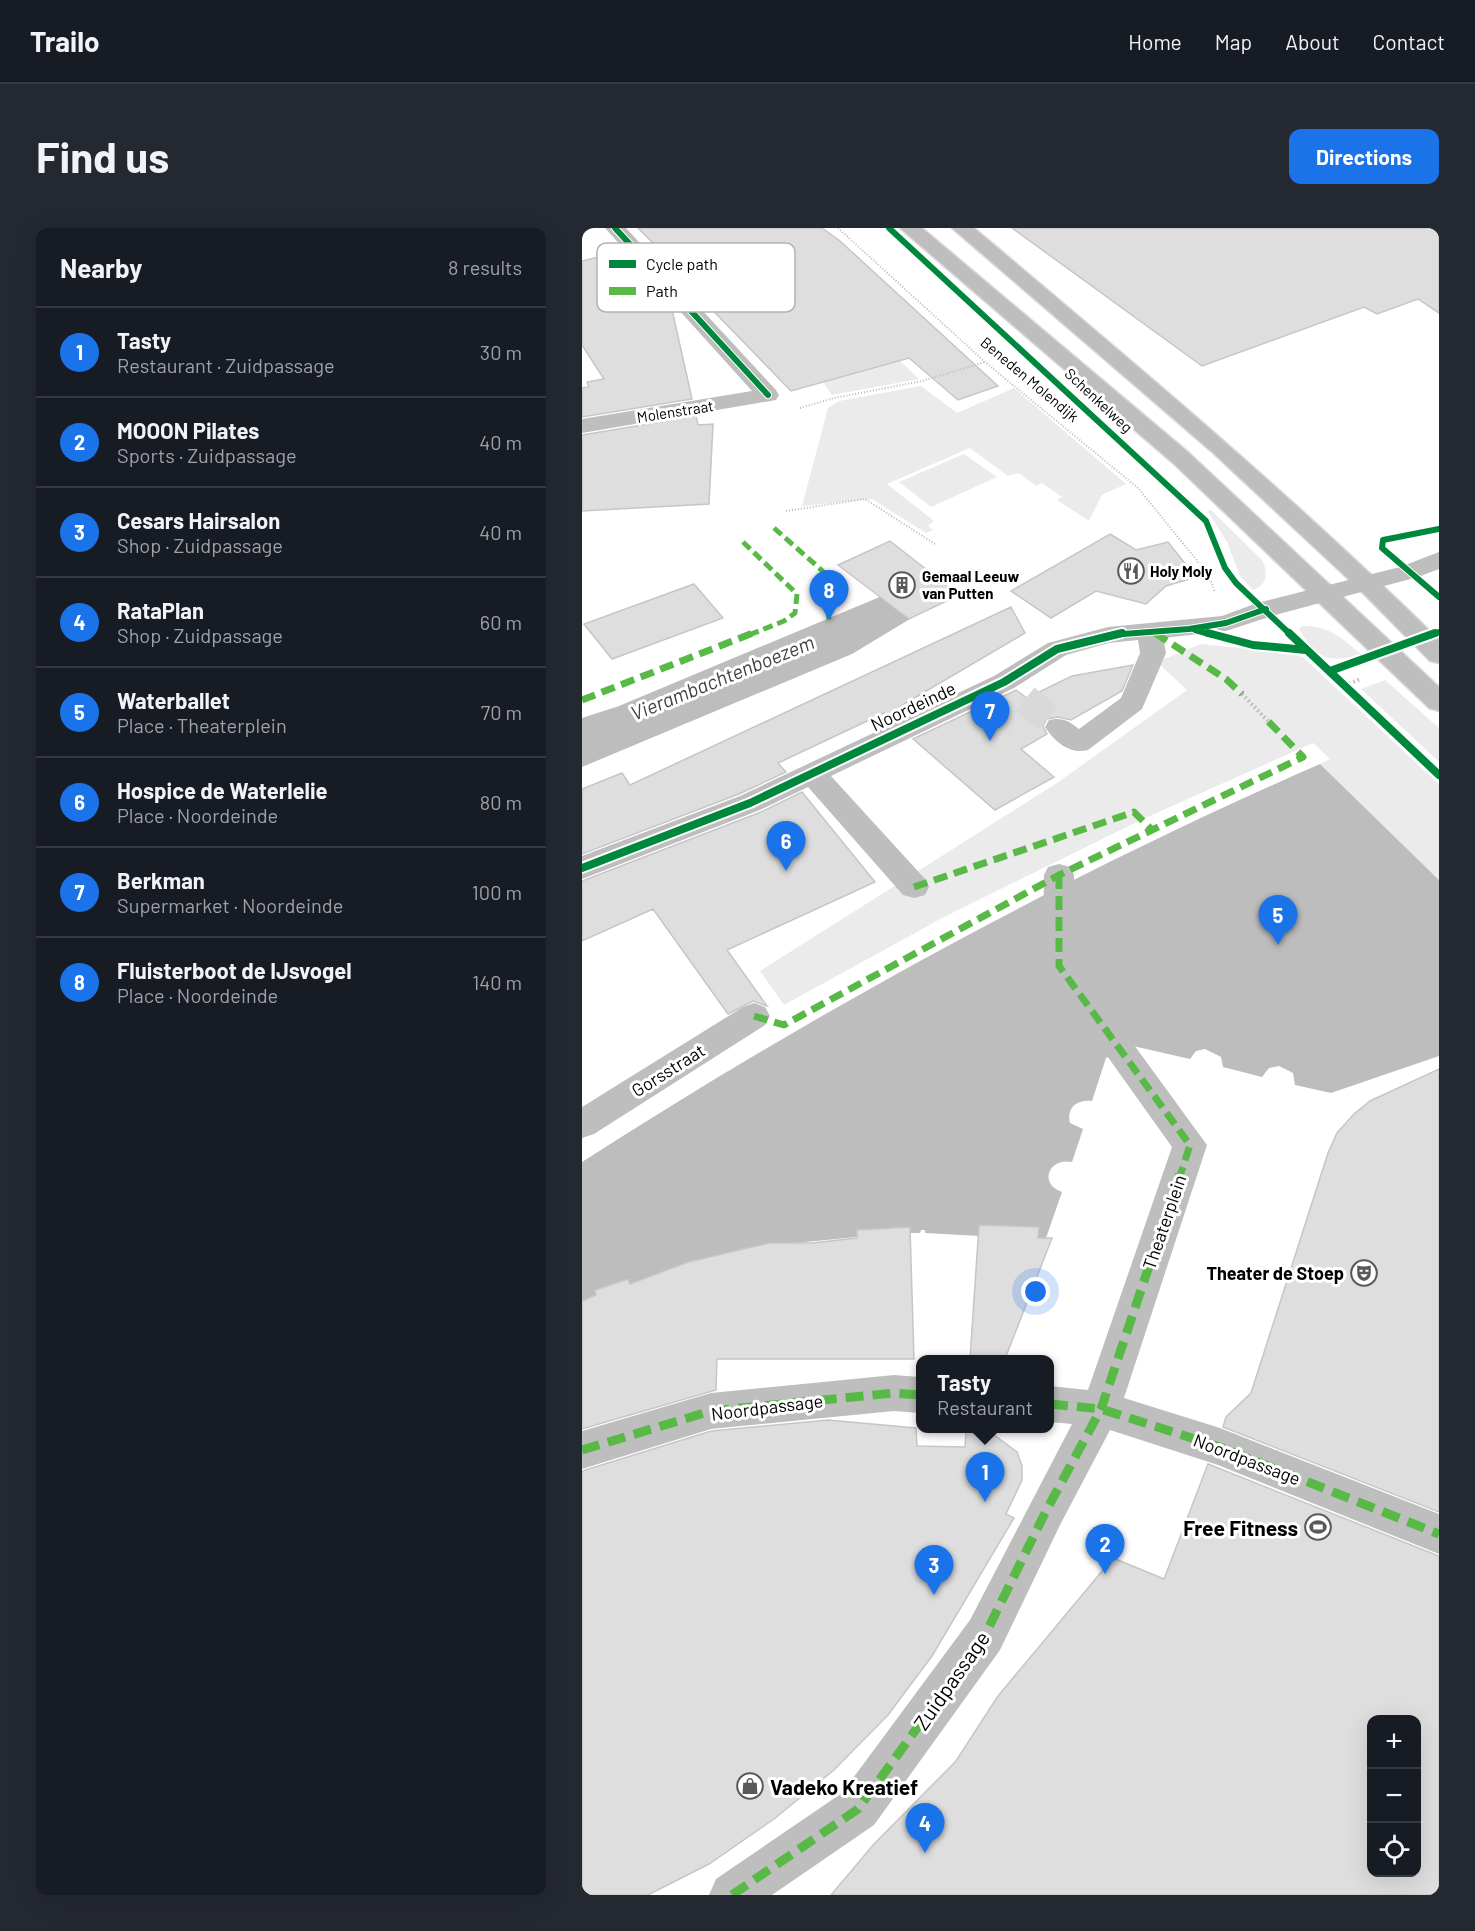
<!DOCTYPE html>
<meta charset="utf-8">
<style>
body{margin:0;font-family:Barlow,sans-serif;background:#242831;color:#f1f3f6}
.controls{position:absolute;right:18px;bottom:18px;display:grid;overflow:hidden;border-radius:12px;box-shadow:0 6px 24px #0002}
.controls button{width:54px;height:54px;display:grid;place-items:center;padding:0;border:0;border-bottom:2px solid #363941;background:#171b24;color:#f1f3f6;font:30px sans-serif}
.you{position:absolute;left:454px;top:1064px;width:21px;height:21px;margin:-15px;border:4px solid #fff;border-radius:50%;background:#1a73e8;box-shadow:0 0 0 9px #1a73e833}
.badge{display:grid;place-items:center;width:39px;height:39px;border-radius:50%;background:#1a73e8;color:#fff;font-size:20px;font-weight:700}
.pin{position:absolute;translate:-50% -50px;filter:drop-shadow(0 2px 3px #0008)}
.pin::after{content:'';position:absolute;top:32px;width:21px;height:18px;background:inherit;clip-path:polygon(0 0,100% 0,50% 100%)}
.popup{position:absolute;left:334px;top:1127px;width:138px;height:78px;box-sizing:border-box;display:grid;place-content:center;border-radius:12px;background:#171b24;filter:drop-shadow(0 2px 4px #0005);font-size:20px;white-space:nowrap;color:#9ea1a6}
.popup b{font-size:22px;color:#f1f3f6}
.popup::after{content:'';position:absolute;left:50%;top:100%;margin-left:-12px;border:12px solid transparent;border-top-color:#171b24}
.list{margin:0;padding:0;list-style:none}
h2{display:flex;justify-content:space-between;align-items:center;height:78px;margin:0;padding:0 24px;font-size:26px}
h2 small{font-size:20px;font-weight:400;color:#9ea1a6}
.list li{display:grid;grid-template-columns:39px 1fr auto;gap:18px;align-items:center;box-sizing:border-box;height:90px;padding:0 24px;border-top:2px solid #363941}
.list b{display:block;font-size:22px;white-space:nowrap}
.list p{margin:0;font-size:20px;white-space:nowrap;color:#9ea1a6}
.list em{font-size:20px;font-style:normal;color:#9ea1a6}
.icon{flex:none;width:33px;height:33px;fill:none;stroke:currentColor;stroke-width:2;stroke-linecap:round;stroke-linejoin:round}
.map{position:relative;flex:none;width:857px;height:1667px;overflow:hidden;border-radius:12px}
header{display:flex;align-items:center;gap:36px;box-sizing:border-box;height:84px;padding:0 30px;background:#171b24;border-bottom:2px solid #363941}
header strong{font-size:28px}
nav{display:flex;gap:33px;margin-inline-start:auto;font-size:21px}
.intro{display:flex;align-items:center;justify-content:space-between;box-sizing:border-box;height:144px;padding:0 36px}
h1{margin:0;font-size:42px}
.button{padding:15px 27px;border-radius:12px;background:#1a73e8;color:#fff;font-size:21px;font-weight:700}
main{display:flex;gap:36px;padding:0 36px}
aside{flex:1;background:#171b24;border-radius:12px;box-shadow:0 6px 24px #0002}
.map>svg:first-child{display:block}
.green{fill:#ebebeb}
.water{fill:#bdbdbd}
.building{fill:#dedede;stroke:#c6c6c6;stroke-width:1.5;fill-rule:evenodd}
.lines{fill:none;stroke-linecap:round;stroke-linejoin:round}
.minor-tunnel{stroke:#d9d9d9;stroke-width:30;stroke-dasharray:30 15;stroke-linecap:butt}
.major-casing{stroke:#dbdbdb;stroke-width:3}
.path-far1{stroke:#b9b9b9;stroke-width:2;stroke-dasharray:1 2;stroke-linecap:butt}
.path{stroke:#b9b9b9;stroke-width:4;stroke-dasharray:1.5 3;stroke-linecap:butt}
.minor{fill:#bebebe;fill-rule:evenodd}
.major{fill:#bebebe;fill-rule:evenodd}
.quiet-far2{stroke:#58b947;stroke-width:5;stroke-dasharray:10 5;stroke-linecap:butt}
.quiet-far1{stroke:#58b947;stroke-width:7;stroke-dasharray:14 7;stroke-linecap:butt}
.quiet{stroke:#58b947;stroke-width:9;stroke-dasharray:18 9;stroke-linecap:butt}
.cycleway-far1-casing{stroke:#fff;stroke-width:8}
.cycleway-casing{stroke:#fff;stroke-width:12}
.cycleway-far1{stroke:#00873e;stroke-width:6}
.cycleway{stroke:#00873e;stroke-width:8}
.labels{text-anchor:middle;dominant-baseline:central;stroke-width:6;stroke-linejoin:round;paint-order:stroke}
.far-street-label{font-size:15px;fill:#000;stroke:#fff}
.far-poi-label{font-size:15px;font-weight:bold;fill:#000;stroke:#fff;text-anchor:start}
.street-label{font-size:18px;fill:#000;stroke:#fff}
.poi-label{font-size:18px;font-weight:bold;fill:#000;stroke:#fff;text-anchor:end}
.water-label{font-size:20px;font-style:italic;fill:#424242;stroke:#fff}
.near-poi-label{font-size:21px;font-weight:bold;fill:#000;stroke:#fff;text-anchor:end}
.near-street-label{font-size:21px;fill:#000;stroke:#fff}
.key{fill:#fff;stroke:#b2b2b2;stroke-width:1.5}
.key-label{font-size:16px;fill:#000}
</style>
<header>
<strong>Trailo</strong>
<nav><a>Home</a><a>Map</a><a>About</a><a>Contact</a></nav>
</header>
<div class="intro"><h1>Find us</h1><a class="button">Directions</a></div>
<main>
<aside>
<h2>Nearby<small>8 results</small></h2>
<ul class="list">
<li><span class="badge">1</span><div><b>Tasty</b><p>Restaurant · Zuidpassage</p></div><em>30 m</em></li>
<li><span class="badge">2</span><div><b>MOOON Pilates</b><p>Sports · Zuidpassage</p></div><em>40 m</em></li>
<li><span class="badge">3</span><div><b>Cesars Hairsalon</b><p>Shop · Zuidpassage</p></div><em>40 m</em></li>
<li><span class="badge">4</span><div><b>RataPlan</b><p>Shop · Zuidpassage</p></div><em>60 m</em></li>
<li><span class="badge">5</span><div><b>Waterballet</b><p>Place · Theaterplein</p></div><em>70 m</em></li>
<li><span class="badge">6</span><div><b>Hospice de Waterlelie</b><p>Place · Noordeinde</p></div><em>80 m</em></li>
<li><span class="badge">7</span><div><b>Berkman</b><p>Supermarket · Noordeinde</p></div><em>100 m</em></li>
<li><span class="badge">8</span><div><b>Fluisterboot de IJsvogel</b><p>Place · Noordeinde</p></div><em>140 m</em></li>
</ul>
</aside>
<div class="map">
<svg width="857" height="1667" viewBox="0 0 857 1667">
<rect width="100%" height="100%" fill="#fff"/>
<path class="green" d="M 316,131 L 337,151 L 250,167 L 240,153 Z
M 339,158 L 375,185 L 432,160 L 544,256 L 520,267 L 507,293 L 475,272 L 480,269 L 460,255 L 454,258 L 437,245 L 426,248 L 388,220 L 305,256 L 352,293 L 346,298 L 351,302 L 344,305 L 290,271 L 220,278 L 246,180 L 257,173 Z
M 382,226 L 415,249 L 349,279 L 317,254 Z
M 629,282 L 680,332 C 686,344 686,357 671,362 L 658,348 L 645,314 L 626,283 Z
M 720,398 C 746,397 760,410 779,426 C 748,436 734,431 717,401 Z
M 619,416 L 698,424 L 721,429 L 857,556 L 857,652 L 738,536 L 748,531 L 731,515 L 559,592 L 362,689 L 202,777 L 178,743 L 475,555 L 605,462 L 575,434 Z
M 803,452 L 857,500 L 857,534 L 779,461 Z"/>
<path class="water" d="M 300,368 L 328,391 L 270,426 L 0,539 L 0,490 L 37,478 Z
M 738,536 L 857,652 L 857,828 L 749,865 L 713,857 L 711,845 L 697,838 L 687,840 L 680,849 L 641,839 L 639,829 L 623,821 L 614,823 L 608,831 L 551,818 L 524,830 L 510,873 C 495,871 484,880 488,895 L 501,901 L 490,934 C 467,929 456,956 480,964 L 464,1010 L 456,1010 L 457,1000 L 397,1008 L 343,1005 L 343,1002 L 339,1002 L 338,1005 L 328,1005 L 327,999 L 275,1002 L 275,1009 L 163,1020 L 90,1040 L 87,1041 L 87,1044 L 48,1056 L 46,1051 L 13,1062 L 14,1067 L 0,1073 L 0,934 C 237,782 480,649 738,536 Z"/>
<path class="building" d="M 56,0 L 240,0 L 258,13 L 416,158 L 376,172 L 327,130 L 209,163 L 78,28 L 80,36 L 63,17 L 71,15 Z
M 430,0 L 857,0 L 857,85 L 836,71 L 795,86 L 782,79 L 620,138 Z
M 41,23 L 89,77 L 110,171 L 0,189 L 0,160 L 7,159 L 5,154 L 22,151 L 0,117 L 0,33 Z
M 114,188 L 116,197 L 131,196 L 127,276 L 0,283 L 0,207 Z
M 528,306 L 554,322 L 586,314 L 614,349 L 584,358 L 564,376 L 514,363 L 469,390 L 429,363 Z
M 308,313 L 377,367 L 327,391 L 256,337 Z
M 112,356 L 141,390 L 30,431 L 2,396 Z
M 429,379 L 443,405 L 317,479 L 358,471 L 311,493 L 302,485 L 196,535 L 204,544 L 157,566 L 0,626 L 0,561 L 40,545 L 48,557 Z
M 551,437 L 540,463 L 489,492 L 476,489 L 465,491 L 461,498 L 465,506 L 439,521 L 472,549 L 413,582 L 331,511 L 434,462 L 445,470 L 490,448 Z
M 220,564 L 293,654 L 145,722 L 185,778 L 171,773 L 146,786 L 71,681 L 0,713 L 0,653 L 179,584 Z
M 857,841 L 857,1284 L 641,1199 L 644,1189 L 669,1165 L 746,925 L 755,905 L 772,886 L 788,873 Z
M 397,997 L 457,999 L 456,1010 L 470,1010 L 423,1131 L 388,1131 Z
M 328,999 L 332,1131 L 135,1131 L 134,1162 L 0,1201 L 0,1073 L 14,1067 L 13,1062 L 46,1051 L 48,1056 L 106,1034 L 187,1015 L 230,1015 L 275,1010 L 275,1002 Z
M 246,1192 L 334,1200 L 335,1218 L 383,1219 L 384,1204 L 412,1207 L 435,1224 L 440,1238 L 440,1252 L 424,1286 L 432,1290 L 350,1428 L 306,1487 L 252,1542 L 192,1591 L 127,1636 L 66,1667 L 0,1667 L 0,1243 L 129,1203 Z
M 626,1236 L 857,1328 L 857,1667 L 249,1667 L 292,1616 L 374,1533 L 416,1468 L 531,1330 L 582,1351 ZM 789,1491 L 834,1491 L 834,1644 L 789,1644 Z"/>
<g class="lines">
<path class="minor-tunnel" d="M 443,471 L 477,499"/>
<g class="major-casing">
<path id="major" d="M 318,0 L 340,0 L 607,225 L 857,459 L 857,483 L 847,480 L 591,235 Z
M 370,0 L 392,0 C 551,134 709,266 857,412 L 857,435 L 848,433 L 776,360 L 629,223 Z"/>
</g>
<path class="path-far1" d="M 256,0 L 403,134 L 556,260 L 626,346 L 633,364
M 218,180 L 252,170 L 340,153 L 403,134
M 204,283 L 283,271 L 353,316"/>
<path class="path" d="M 763,457 L 779,451
M 660,466 L 686,493"/>
<path class="minor" d="M 23,0 L 44,0 L 194,162 L 197,167 L 194,172 L 0,205 L 0,191 L 170,163 Z
M 857,324 L 857,341 L 836,349 L 693,387 L 644,403 L 581,410 L 584,425 L 560,481 L 506,522 C 488,527 473,514 463,499 L 467,492 C 480,489 486,492 497,501 L 539,470 L 558,425 L 556,412 L 527,415 L 484,427 L 432,460 L 249,548 L 343,651 L 347,659 L 343,667 L 332,670 L 321,667 L 226,559 L 178,582 L 0,651 L 0,628 L 158,568 L 412,448 L 466,415 L 526,399 L 640,388 L 675,375 L 818,339 Z
M 477,636 L 488,639 L 492,647 L 493,736 L 625,917 L 542,1170 L 638,1200 L 857,1286 L 857,1326 L 636,1237 L 528,1202 L 478,1297 L 418,1422 L 292,1597 L 190,1667 L 127,1667 L 134,1651 L 260,1565 L 388,1392 L 490,1196 L 468,1194 L 468,1158 L 506,1162 L 590,919 L 461,738 L 462,647 L 466,639 Z
M 172,775 L 183,779 L 188,788 L 183,797 L 12,906 L 0,910 L 0,879 L 161,779 Z
M 312,1147 L 338,1149 L 338,1185 L 312,1183 L 129,1201 L 0,1241 L 0,1203 L 129,1165 Z"/>
<use href="#major" class="major"/>
<path class="quiet-far2" d="M 192,300 L 244,346 L 247,392
M 161,314 L 215,366 L 213,385 L 202,393 L 167,407
M 569,403 L 575,407"/>
<path class="quiet-far1" d="M 573,405 L 644,451 L 660,466
M 0,472 L 171,405
M 477,647 L 477,738 L 608,917 L 598,948
M 332,659 L 552,584 L 570,602
M 172,788 L 202,797 L 477,647 L 721,529 L 686,493"/>
<path class="quiet" d="M 468,1176 L 519,1181 L 638,1219 L 857,1306
M 0,1222 L 129,1183 L 312,1165 L 338,1167
M 150,1667 L 276,1581 L 403,1407 L 464,1283 L 519,1181 L 598,946"/>
<g class="cycleway-far1-casing">
<path id="cycleway-far1" d="M 33,0 L 186,167
M 307,0 L 624,293 L 643,340 L 654,355 L 709,407
M 857,301 L 801,312 L 800,320 L 857,369
M 613,402 L 631,407
M 528,407 L 607,401 L 644,395 L 684,381
M 849,407 L 857,404"/>
</g>
<g class="cycleway-casing">
<path id="cycleway" d="M 626,405 L 671,417 L 724,422
M 707,405 L 857,547
M 748,443 L 853,405
M 0,640 L 168,575 L 422,454 L 475,421 L 540,405"/>
</g>
<use href="#cycleway-far1" class="cycleway-far1"/>
<use href="#cycleway" class="cycleway"/>
</g>
<defs>
<g id="restaurant-ring" transform="scale(1.35)"><circle r="9.5" fill="#fff" stroke="#595959" stroke-width="1.5"/><path d="M-5-6h1v4h1v-4h1v4h1v-4h1v5L-1.5 .5V6h-2V.5L-5-1ZM5-6V6H3V1.5H1.5Q1.5-4 5-6Z" fill="#595959"/></g>
<g id="building-ring" transform="scale(1.35)"><circle r="9.5" fill="#fff" stroke="#595959" stroke-width="1.5"/><path d="M-4-6H4V6H1V3H-1V6H-4ZM-2.5-4.3h1.7v1.8h-1.7ZM.8-4.3h1.7v1.8H.8ZM-2.5-1h1.7V.8h-1.7ZM.8-1h1.7V.8H.8Z" fill="#595959"/></g>
<g id="theatre-ring" transform="scale(1.35)"><circle r="9.5" fill="#fff" stroke="#595959" stroke-width="1.5"/><path d="M-5-5.5Q0-4 5-5.5V0Q5 5 0 6Q-5 5-5 0ZM-3.3-2.5H-1v1.5H-3.3ZM1-2.5H3.3v1.5H1ZM-2.8 1Q0 5.5 2.8 1Z" fill="#595959"/></g>
<g id="stadium-ring" transform="scale(1.35)"><circle r="9.5" fill="#fff" stroke="#595959" stroke-width="1.5"/><path d="M0-5a6.5 5 0 1 0 0 10a6.5 5 0 1 0 0-10ZM-3.5-1.8h7v3.6h-7Z" fill="#595959"/></g>
<g id="shop-ring" transform="scale(1.35)"><circle r="9.5" fill="#fff" stroke="#595959" stroke-width="1.5"/><path d="M-5-2.5h2.3a2.7 3.5 0 0 1 5.4 0H5L5.5 6h-11ZM-1.5-2.5h3a1.5 2.3 0 0 0-3 0Z" fill="#595959"/></g>
</defs>
<g fill-rule="evenodd">
<use href="#restaurant-ring" x="549" y="343"/>
<use href="#building-ring" x="320" y="357"/>
<use href="#theatre-ring" x="782" y="1045"/>
<use href="#stadium-ring" x="736" y="1299"/>
<use href="#shop-ring" x="168" y="1558"/>
</g>
<g class="labels">
<g class="far-street-label">
<text transform="translate(448 151) rotate(40)">Beneden Molendijk</text>
<text transform="translate(517 172) rotate(43)">Schenkelweg</text>
<text transform="translate(93 183) rotate(-9)">Molenstraat</text>
</g>
<g class="far-poi-label">
<text x="568" y="343">Holy Moly</text>
<text x="340" y="348">Gemaal Leeuw<tspan x="340" dy="17">van Putten</tspan></text>
</g>
<g class="street-label">
<text transform="translate(331 478) rotate(-25)">Noordeinde</text>
<text transform="translate(86 842) rotate(-32)">Gorsstraat</text>
<text transform="translate(582 994) rotate(-71)">Theaterplein</text>
<text transform="translate(185 1179) rotate(-7)">Noordpassage</text>
<text transform="translate(665 1231) rotate(21)">Noordpassage</text>
</g>
<g class="poi-label">
<text x="762" y="1045">Theater de Stoep</text>
</g>
<g class="water-label">
<text transform="translate(140 449) rotate(-22)">Vierambachtenboezem</text>
</g>
<g class="near-poi-label">
<text x="716" y="1299">Free Fitness</text>
<text x="188" y="1558" text-anchor="start">Vadeko Kreatief</text>
</g>
<g class="near-street-label">
<text transform="translate(369 1452) rotate(-55)">Zuidpassage</text>
</g>
</g>
<rect x="15" y="15" width="198" height="69" rx="9" class="key"/>
<rect x="27" y="32" width="27" height="8" fill="#00873e"/>
<rect x="27" y="59" width="27" height="8" fill="#58b947"/>
<g class="key-label">
<text x="64" y="42">Cycle path</text>
<text x="64" y="69">Path</text>
</g>
</svg>
<div class="controls">
<button>+</button>
<button>−</button>
<button><svg class="icon" aria-label="locate" viewBox="0 0 24 24"><circle cx="12" cy="12" r="6"/><path d="M12 2v4M12 18v4M2 12h4M18 12h4"/></svg></button>
</div>
<div class="you"></div>
<div class="pin badge" style="left:403px;top:1274px">1</div>
<div class="popup"><b>Tasty</b>Restaurant</div>
<div class="pin badge" style="left:523px;top:1346px">2</div>
<div class="pin badge" style="left:352px;top:1367px">3</div>
<div class="pin badge" style="left:343px;top:1625px">4</div>
<div class="pin badge" style="left:696px;top:717px">5</div>
<div class="pin badge" style="left:204px;top:643px">6</div>
<div class="pin badge" style="left:408px;top:513px">7</div>
<div class="pin badge" style="left:247px;top:392px">8</div>
</div>
</main>
